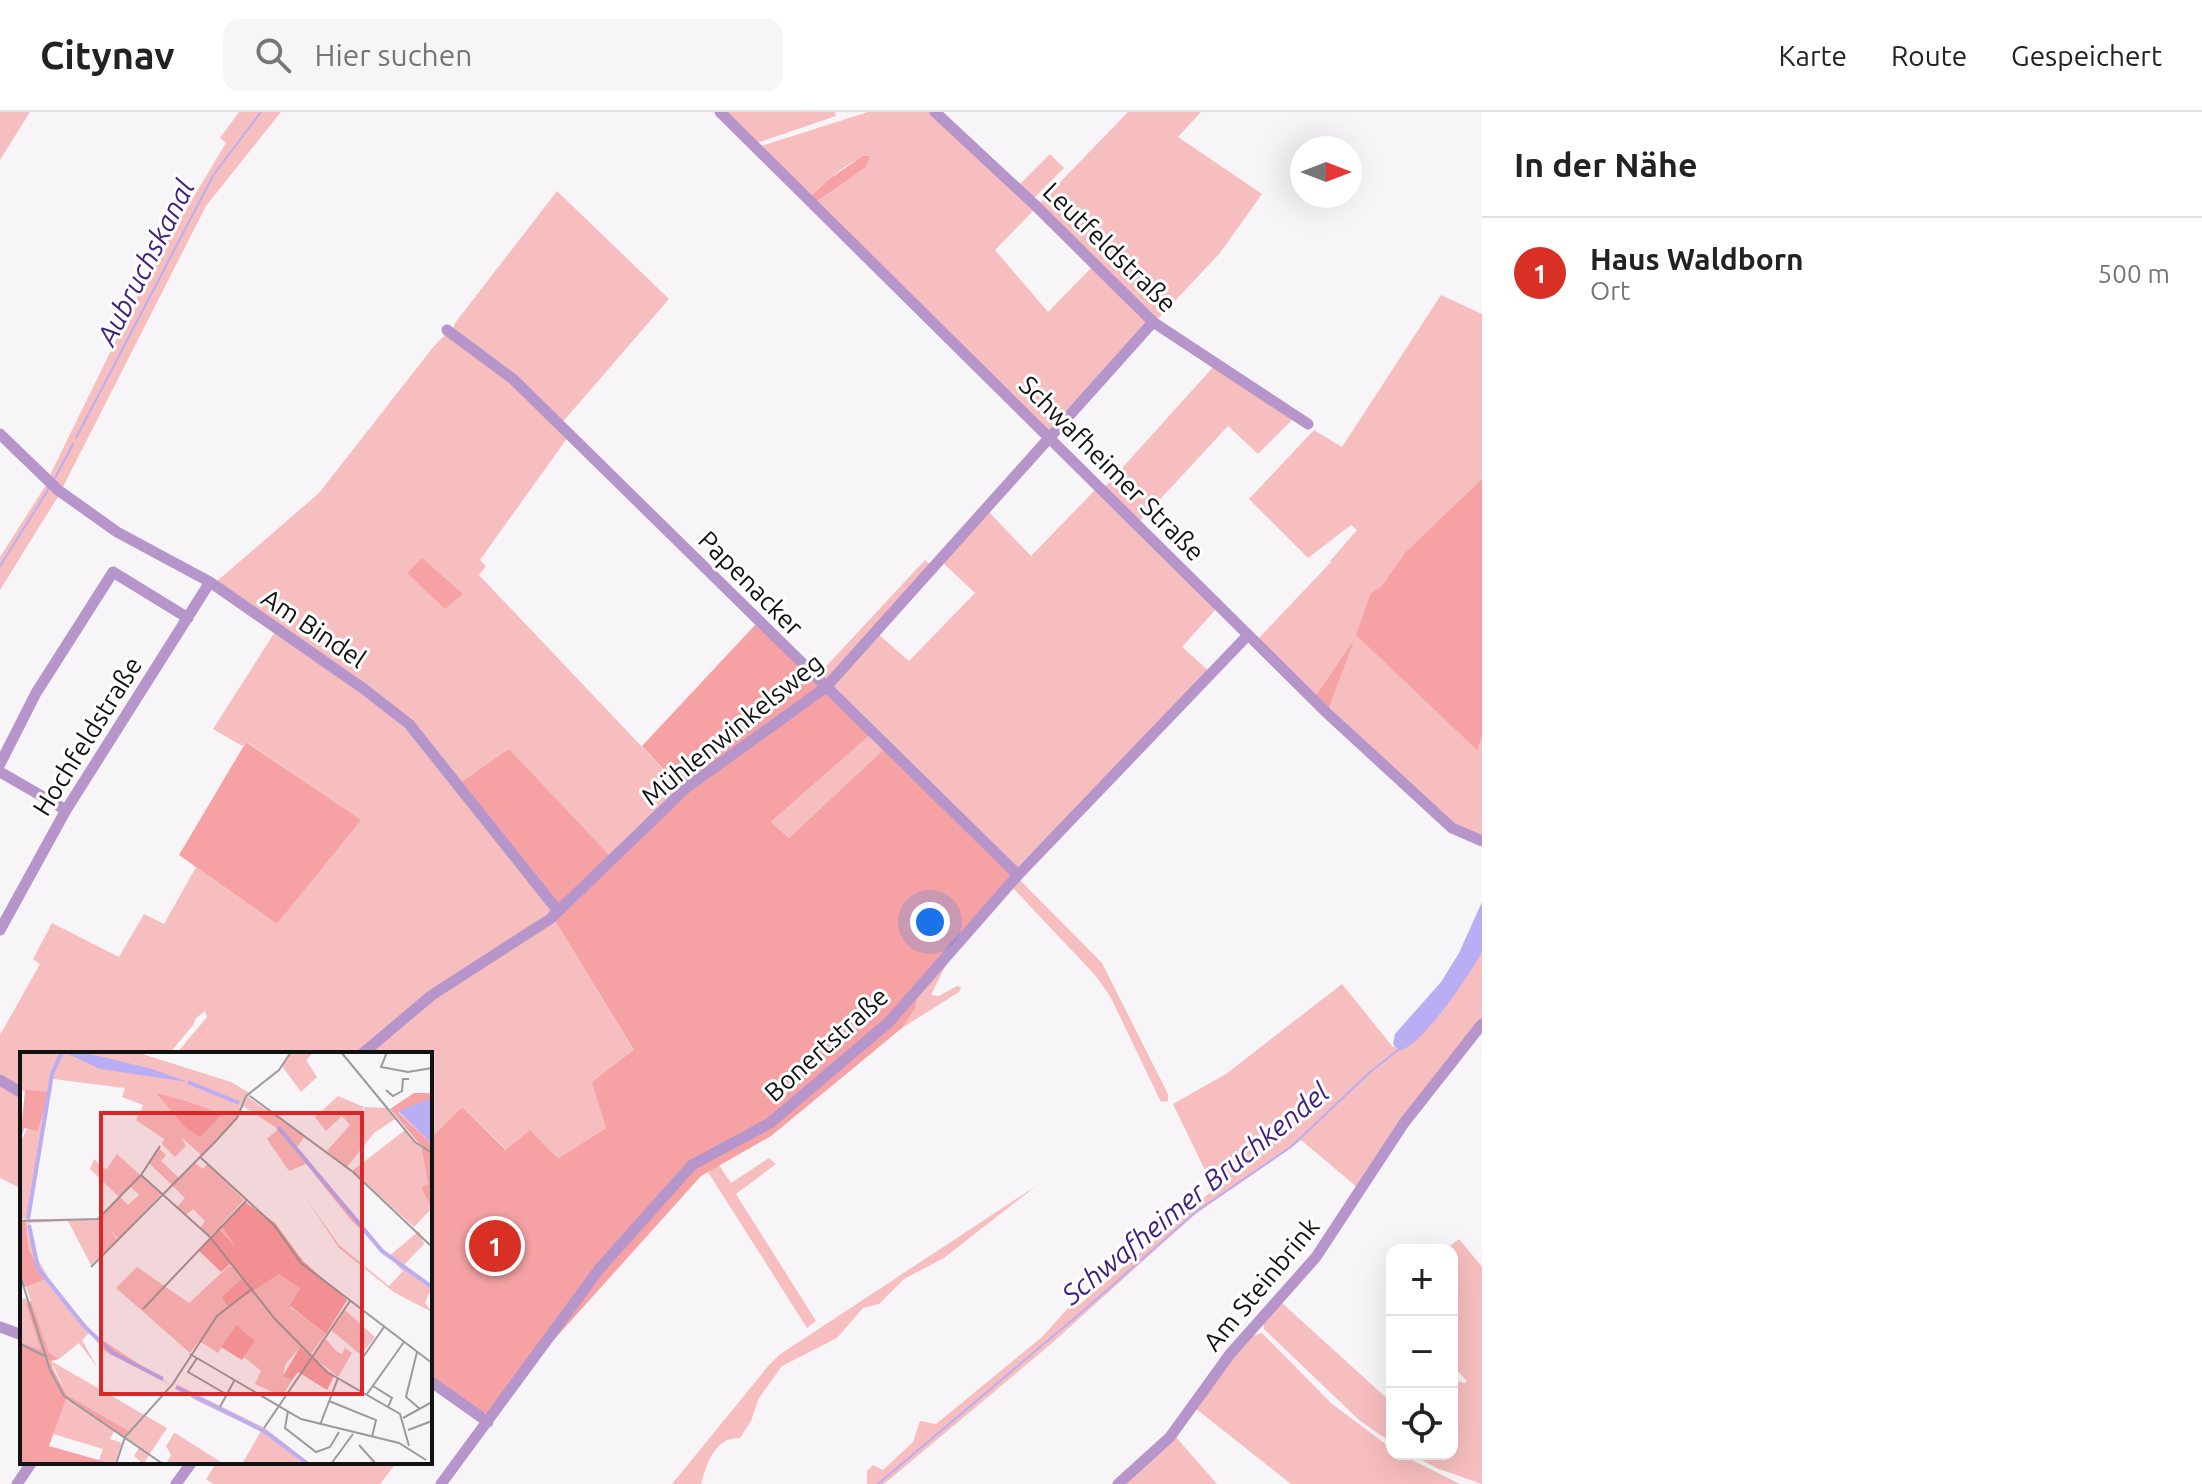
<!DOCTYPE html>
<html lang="de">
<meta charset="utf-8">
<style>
body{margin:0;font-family:Ubuntu,sans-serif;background:#f6f6f6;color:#222}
.controls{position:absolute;right:24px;bottom:24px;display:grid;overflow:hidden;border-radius:16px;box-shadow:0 8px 32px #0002}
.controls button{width:72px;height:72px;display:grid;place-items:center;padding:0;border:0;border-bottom:2px solid #e0e0e0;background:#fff;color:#222;font:40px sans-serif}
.compass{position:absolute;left:1290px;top:24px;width:72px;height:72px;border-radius:50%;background:#fff;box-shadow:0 8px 32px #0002;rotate:90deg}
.you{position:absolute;left:930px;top:810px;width:28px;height:28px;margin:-20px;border:6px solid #fff;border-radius:50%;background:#1a73e8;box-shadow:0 0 0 12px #1a73e833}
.badge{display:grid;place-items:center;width:52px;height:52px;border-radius:50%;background:#d93025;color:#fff;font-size:26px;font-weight:700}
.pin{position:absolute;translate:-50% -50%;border:4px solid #fff;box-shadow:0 2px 8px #0006}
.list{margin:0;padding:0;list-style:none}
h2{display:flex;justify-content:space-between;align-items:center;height:104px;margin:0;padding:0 32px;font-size:34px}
h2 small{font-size:26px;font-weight:400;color:#767676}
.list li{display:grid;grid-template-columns:52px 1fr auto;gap:24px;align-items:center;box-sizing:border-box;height:112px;padding:0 32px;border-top:2px solid #e0e0e0}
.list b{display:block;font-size:30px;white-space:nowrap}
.list p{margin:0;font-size:26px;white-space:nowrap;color:#767676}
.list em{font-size:26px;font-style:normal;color:#767676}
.icon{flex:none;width:44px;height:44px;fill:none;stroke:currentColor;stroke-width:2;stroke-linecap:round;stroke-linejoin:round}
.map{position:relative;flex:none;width:1482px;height:1372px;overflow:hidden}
header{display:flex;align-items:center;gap:48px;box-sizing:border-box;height:112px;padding:0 40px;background:#fff;border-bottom:2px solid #e0e0e0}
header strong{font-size:38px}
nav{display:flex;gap:44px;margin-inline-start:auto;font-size:28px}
.search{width:560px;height:72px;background:#f6f6f6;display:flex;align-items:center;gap:20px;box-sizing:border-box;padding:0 28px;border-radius:16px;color:#767676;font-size:30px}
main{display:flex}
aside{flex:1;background:#fff}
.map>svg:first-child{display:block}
.green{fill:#f7bebf}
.forest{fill:#f6a2a5}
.water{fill:#b9adf4}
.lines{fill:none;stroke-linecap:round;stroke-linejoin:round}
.stream{stroke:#b9adf4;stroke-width:2}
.minor{stroke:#b695ca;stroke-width:11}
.labels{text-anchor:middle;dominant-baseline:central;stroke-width:6;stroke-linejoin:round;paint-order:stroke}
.street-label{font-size:26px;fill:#131213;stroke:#fff}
.water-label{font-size:28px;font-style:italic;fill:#412084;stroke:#fff}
.inset-river{fill:none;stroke:#b9adf4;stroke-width:4}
.inset-road{fill:none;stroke:#9c9a9c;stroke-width:2}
.view{fill:#d62828;fill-opacity:0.15;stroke:#d62828;stroke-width:4}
.inset-edge{fill:none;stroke:#131213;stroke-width:4}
</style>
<header>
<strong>Citynav</strong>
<div class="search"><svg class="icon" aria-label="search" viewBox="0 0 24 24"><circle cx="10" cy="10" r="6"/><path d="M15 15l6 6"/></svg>Hier suchen</div>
<nav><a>Karte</a><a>Route</a><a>Gespeichert</a></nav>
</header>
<main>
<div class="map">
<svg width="1482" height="1372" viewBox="0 0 1482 1372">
<rect width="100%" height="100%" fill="#f8f5f8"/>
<path class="green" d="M 0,0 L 30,0 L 0,48 Z
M 239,0 L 281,0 L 206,94 L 62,377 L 48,367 L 154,151 L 226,31 L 220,26 Z
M 724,0 L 835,0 L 836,4 L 757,31 Z
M 868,0 L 931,0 L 1035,97 L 995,138 L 1048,200 L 1093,154 L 1146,210 L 1048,319 L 815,89 L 827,82 L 870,45 C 853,43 822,73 810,85 L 761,34 Z
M 1128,0 L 1201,0 L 1178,25 L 1262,82 L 1220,141 L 1156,209 L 1039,92 Z
M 1050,42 L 1064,56 L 1034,86 L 1020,72 Z
M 557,79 L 669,187 L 561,312 L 453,217 L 455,211 Z
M 1441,183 L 1482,202 L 1482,725 L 1448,709 L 1258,527 L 1331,450 L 1330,449 L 1357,418 L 1351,413 L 1308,446 L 1249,387 L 1314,318 L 1342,335 Z
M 445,223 L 509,266 L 568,325 L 480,448 L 486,454 L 479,463 L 681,676 L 611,745 L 509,638 L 460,671 L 411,609 L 216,470 L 319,381 L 434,234 Z
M 1215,253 L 1294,306 L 1258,342 L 1228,314 L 1139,410 L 1104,376 Z
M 46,373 L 59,383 L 0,478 L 0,445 Z
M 1097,376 L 1216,497 L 1182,535 L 1209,559 L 1017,756 L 832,574 L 878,522 L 909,549 L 975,481 L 942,450 L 987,398 L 1031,444 Z
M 925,448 L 931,453 L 827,567 L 818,563 Z
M 275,520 L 408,615 L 552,799 L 423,887 L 355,942 L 176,942 L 207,905 L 205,899 L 195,907 L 194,912 L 169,942 L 22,942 L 22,976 L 0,962 L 0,923 L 40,852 L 33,847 L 52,811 L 119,845 L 144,802 L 164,812 L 196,755 L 277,812 L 360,708 L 247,630 L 242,634 L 213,617 Z
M 871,622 L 885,636 L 789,726 L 771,710 Z
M 1020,768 L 1102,851 L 1168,982 L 1168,989 L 1161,990 L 1110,884 L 1095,863 L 1012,775 Z
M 554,807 L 634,938 L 606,1016 L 558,1048 L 507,1038 L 462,995 L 430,1027 L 430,942 L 367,942 L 434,886 Z
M 1482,824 L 1482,908 L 1358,1076 L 1301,1028 L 1193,1104 L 1051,1232 L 884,1372 L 867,1372 L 867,1359 L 873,1353 L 883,1358 L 913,1330 L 920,1309 L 936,1312 L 1042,1225 L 1068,1196 L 1080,1192 L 1214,1077 L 1173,992 L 1226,962 L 1342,872 L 1393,935 L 1415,916 Z
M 949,847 L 931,883 L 939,884 L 957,874 L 961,875 L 959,880 L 902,916 L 915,897 L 918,883 Z
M 0,972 L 22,986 L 22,1077 L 0,1066 Z
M 769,1046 L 776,1052 L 736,1082 L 816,1209 L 807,1216 L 708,1060 L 719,1053 L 731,1071 Z
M 1036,1074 L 944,1146 L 904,1167 L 879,1192 L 863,1196 L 837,1226 L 782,1254 L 759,1286 L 751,1309 L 740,1326 C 714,1325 707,1352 701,1372 L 672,1372 L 769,1253 L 779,1243 Z
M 1459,1127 L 1482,1155 L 1482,1372 L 1439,1357 L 1410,1342 L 1452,1342 L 1452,1268 L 1465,1271 L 1467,1269 L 1452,1253 L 1452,1138 L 1445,1138 Z
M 1281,1190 L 1392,1291 L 1392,1331 L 1359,1308 L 1264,1217 L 1263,1210 Z
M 1262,1221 L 1331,1291 L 1392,1337 L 1392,1342 L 1400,1342 L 1460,1372 L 1291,1372 L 1195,1296 L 1246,1226 Z
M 1175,1324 L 1217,1372 L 1123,1372 Z
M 217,1350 L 397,1350 L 380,1372 L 213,1372 L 206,1367 Z"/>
<path class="forest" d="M 863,44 L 870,44 L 866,55 L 820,87 L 815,89 L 810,85 L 829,67 Z
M 1482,367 L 1482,624 L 1477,638 L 1356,523 L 1371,481 L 1381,475 L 1406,440 Z
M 422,446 L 463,482 L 445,497 L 407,461 Z
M 756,512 L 871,622 L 771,710 L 789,726 L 885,636 L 1011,758 L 1011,765 L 918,882 L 915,897 L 902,916 L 771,1024 L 701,1064 L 488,1301 L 481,1301 L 430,1264 L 430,1027 L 462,995 L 506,1038 L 530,1018 L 558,1047 L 606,1016 L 592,970 L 634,938 L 554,807 L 563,800 L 460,671 L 509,637 L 613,747 L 681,676 L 642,634 Z
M 1354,528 L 1328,598 L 1315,585 Z
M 246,630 L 361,708 L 277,812 L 179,743 Z"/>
<path class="water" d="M 1482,790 L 1482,840 C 1469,864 1424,931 1400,939 L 1393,932 L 1395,922 L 1441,870 L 1459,841 Z"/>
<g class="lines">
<path class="stream" d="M 76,326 L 214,62 L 261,0
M 55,366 L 73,332
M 0,454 L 50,375
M 878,1372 L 1083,1199 L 1197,1099 L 1291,1035 L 1370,960 L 1398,938"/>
<path class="minor" d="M 720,0 L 1327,601 L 1452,716 L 1482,729
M 935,0 L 1035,93 L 1153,210 L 1308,312
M 447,218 L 513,267 L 1018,763
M 0,322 L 58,378 L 117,420 L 210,470 L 364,577 L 409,612 L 558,799
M 0,652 L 36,581 L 113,460 L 188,506
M 0,660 L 66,698
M 0,818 L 66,698 L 210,470
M 362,942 L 432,883 L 550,807 L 686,676 L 826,575 L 1153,210
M 0,968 L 22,981
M 0,1215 L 22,1223
M 430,1269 L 488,1310
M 17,1372 L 32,1350
M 176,1372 L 192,1350
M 441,1372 L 600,1156 L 692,1053 L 770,1011 L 889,910 L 1018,763 L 1248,523
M 1118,1372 L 1170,1325 L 1230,1242 L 1316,1145 L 1404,1011 L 1482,912"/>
</g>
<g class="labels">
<g class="street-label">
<text transform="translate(1110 135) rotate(44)">Leutfeldstraße</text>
<text transform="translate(1112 356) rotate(45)">Schwafheimer Straße</text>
<text transform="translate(751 471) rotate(45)">Papenacker</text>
<text transform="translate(314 516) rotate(34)">Am Bindel</text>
<text transform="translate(732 617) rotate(-39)">Mühlenwinkelsweg</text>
<text transform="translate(87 624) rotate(-58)">Hochfeldstraße</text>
<text transform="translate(826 932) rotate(-42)">Bonertstraße</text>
<text transform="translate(1261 1172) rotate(-50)">Am Steinbrink</text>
</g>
<g class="water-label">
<text transform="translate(145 150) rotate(-63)">Aubruchskanal</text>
<text transform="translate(1195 1081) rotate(-39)">Schwafheimer Bruchkendel</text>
</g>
</g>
<g transform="translate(20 940)">
<rect width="412" height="412" fill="#f8f5f8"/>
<path d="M 0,0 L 116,0 L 211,30 L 231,42 L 217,66 L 181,103 L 161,85 L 166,94 L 155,105 L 142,92 L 144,87 L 116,68 L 123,53 L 102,45 L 105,36 L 33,27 L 10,165 L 0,168 L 0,90 L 28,41 L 0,39 ZM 271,0 L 294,0 L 286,8 L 297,25 L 281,40 L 262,14 ZM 226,44 L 285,84 L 277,95 L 369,204 L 399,179 L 404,192 L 382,215 L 412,235 L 405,251 L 412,260 L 375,241 L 319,196 L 285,145 L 319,193 L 369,234 L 383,219 L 330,167 L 286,112 L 269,119 L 247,87 L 258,77 L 223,54 ZM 318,44 L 344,55 L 340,66 L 345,55 L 366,56 L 375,67 L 354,81 L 327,115 L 307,99 L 330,73 L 322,64 L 306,79 L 295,65 ZM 385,78 L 401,95 L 408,132 L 401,136 L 412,156 L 394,175 L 332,119 ZM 139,96 L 146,103 L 141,109 L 159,126 L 175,111 L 183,117 L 187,112 L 224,148 L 201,173 L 219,192 L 216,196 L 199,176 L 190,184 L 180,176 L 185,169 L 173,157 L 166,163 L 157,155 L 165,146 L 129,111 ZM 97,102 L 141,142 L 98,187 L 90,178 L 97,188 L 71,213 L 48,169 L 9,171 L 13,199 L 34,235 L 75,283 L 151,333 L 86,300 L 69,281 L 62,288 L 77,315 L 59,291 L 39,307 L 29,300 L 6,235 L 26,227 L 9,198 L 7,167 L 77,168 L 100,145 L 108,153 L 119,143 L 110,134 L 99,145 L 70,117 L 74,107 L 86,118 ZM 210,213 L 234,237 L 259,222 L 274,227 L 280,236 L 270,255 L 306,282 L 291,302 L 280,295 L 265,313 L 263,324 L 272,328 L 262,345 L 235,332 L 241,319 L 224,305 L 235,289 L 215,274 L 198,301 L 179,289 L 170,301 L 96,236 L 117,215 L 169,251 ZM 7,246 L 22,293 L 21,299 L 0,290 L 0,248 ZM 325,258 L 355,285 L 341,303 L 311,278 ZM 306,287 L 317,300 L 322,302 L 325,296 L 332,301 L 318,325 L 292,304 ZM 31,309 L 147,376 L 123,412 L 114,404 L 119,396 L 106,386 L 109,379 L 47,343 ZM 154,331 L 245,376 L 291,412 L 222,412 L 241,379 L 175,348 ZM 45,347 L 94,379 L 90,387 L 102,391 L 95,412 L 79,408 L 83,397 L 33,382 ZM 154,381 L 155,381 L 204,412 L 146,412 L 151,403 L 146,394 Z" fill="#f7bebf"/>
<path d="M 5,38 L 29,40 L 18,79 L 4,76 L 0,90 ZM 136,41 L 169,50 L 202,62 L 180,85 L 165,75 ZM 394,41 L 412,41 L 412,46 L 378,60 L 412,92 L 412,156 L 401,136 L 408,132 L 401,94 L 370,57 ZM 225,150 L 255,171 L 283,209 L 327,248 L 306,282 L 270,254 L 280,236 L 259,222 L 208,255 L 202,245 L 223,226 L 210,212 L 201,220 L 178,198 L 199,177 L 216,195 L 202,174 ZM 6,167 L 9,198 L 26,227 L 6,235 L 0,232 L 0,169 ZM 11,249 L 29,300 L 39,307 L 31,309 L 33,317 L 47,343 L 109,379 L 104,386 L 46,347 L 29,394 L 93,412 L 0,412 L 0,290 L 21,298 L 6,252 ZM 216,273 L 235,289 L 222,308 L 201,295 ZM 280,295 L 314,324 L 307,338 L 278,320 L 272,328 L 263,324 Z" fill="#f6a2a5"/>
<path d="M 62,0 L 132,17 L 168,30 L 80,17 L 46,1 ZM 412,46 L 412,92 L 378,59 Z" fill="#b9adf4"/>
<path class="inset-river" d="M 168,30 L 219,51M 258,75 L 362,199 L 412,235M 8,167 L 32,22 L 42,0M 9,173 L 18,216 L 65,275 L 93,301 L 143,327M 156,335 L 244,379 L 288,412"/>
<path class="inset-road" d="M 321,0 L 395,90 L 412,101M 367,0 L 361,15 L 388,20 L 412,16M 366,38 L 373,44 L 382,39 L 383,27 L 389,27M 230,44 L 333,120 L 412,195M 180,105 L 254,173 L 281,211 L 412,311M 121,123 L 190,185 L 255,267 L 307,320 L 380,362 L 389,394M 0,169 L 78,167 L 121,123 L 140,94M 71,215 L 195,90 L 217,66 L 226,44 L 259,18 L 271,0M 0,223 L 30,318 L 44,344 L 143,412M 123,257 L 226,149M 0,292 L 27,305M 397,300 L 386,345 L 400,357M 170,302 L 281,367 L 379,391 L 406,408M 177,306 L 168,320 L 206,342M 341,308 L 364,275M 353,334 L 372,346 L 368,355M 347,342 L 384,290M 309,349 L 356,368 L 352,385M 200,355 L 214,329M 268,359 L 265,376 L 296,400 L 310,395 L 319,380M 383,366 L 412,350M 300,373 L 318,326M 244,376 L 330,249M 388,378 L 412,369M 339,393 L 356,412M 96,412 L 105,385 L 152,333 L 197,264 L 233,236M 311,412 L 333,382"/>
<path class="view" d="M 81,61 L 342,61 L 342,342 L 81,342 Z"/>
<rect width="412" height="412" class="inset-edge"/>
</g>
</svg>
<div class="controls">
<button>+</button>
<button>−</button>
<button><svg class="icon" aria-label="locate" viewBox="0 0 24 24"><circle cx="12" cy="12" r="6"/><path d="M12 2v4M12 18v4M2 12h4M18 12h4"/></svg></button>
</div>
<svg class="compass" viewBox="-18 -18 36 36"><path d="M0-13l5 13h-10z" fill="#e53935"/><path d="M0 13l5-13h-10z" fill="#767676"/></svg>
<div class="you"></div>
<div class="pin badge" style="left:495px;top:1134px">1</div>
</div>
<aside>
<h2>In der Nähe<small></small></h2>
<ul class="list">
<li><span class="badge">1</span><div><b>Haus Waldborn</b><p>Ort</p></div><em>500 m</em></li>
</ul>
</aside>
</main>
